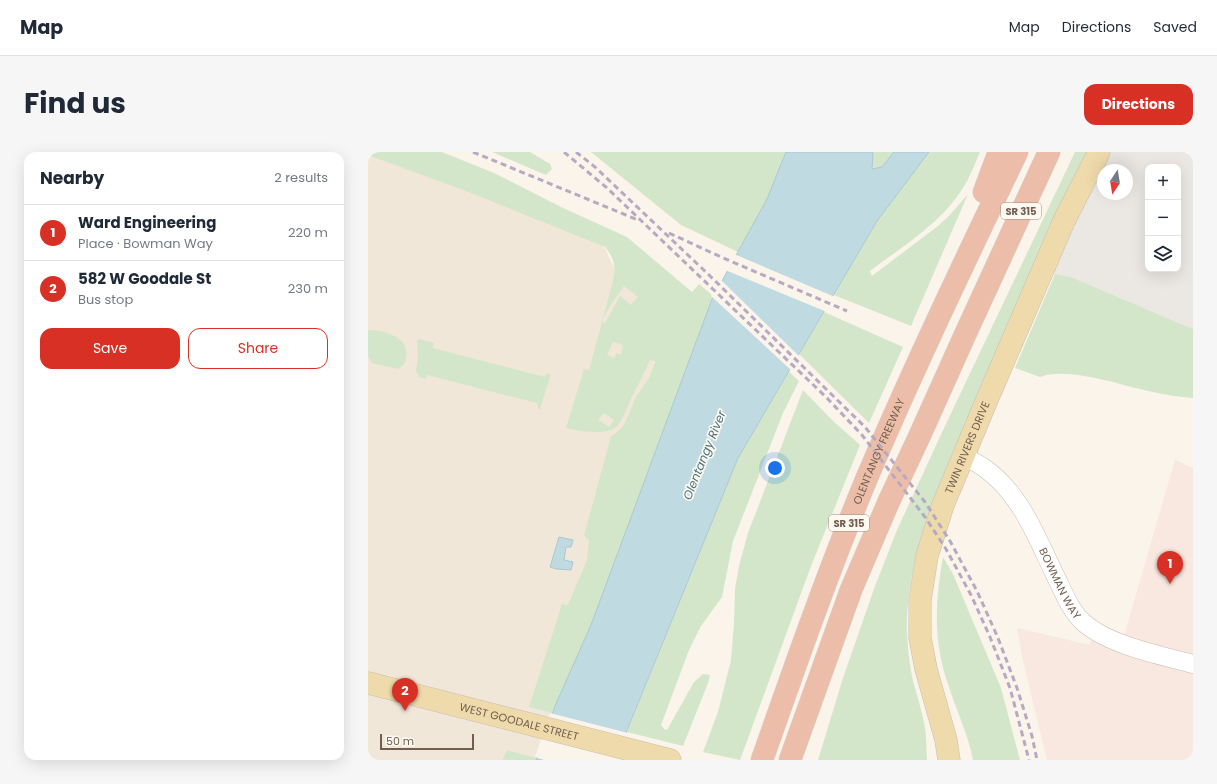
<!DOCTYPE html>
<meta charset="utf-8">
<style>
body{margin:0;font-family:Poppins,sans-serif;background:#f6f6f7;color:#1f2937}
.controls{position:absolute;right:12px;top:12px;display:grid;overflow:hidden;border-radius:8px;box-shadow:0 4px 16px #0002}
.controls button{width:36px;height:36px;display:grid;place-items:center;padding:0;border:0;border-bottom:1px solid #e0e1e3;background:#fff;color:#1f2937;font:20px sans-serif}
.compass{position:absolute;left:729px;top:12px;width:36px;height:36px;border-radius:50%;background:#fff;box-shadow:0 4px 16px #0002;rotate:192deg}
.scale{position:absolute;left:12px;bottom:10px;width:94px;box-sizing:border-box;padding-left:4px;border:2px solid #715e50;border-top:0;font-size:11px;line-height:14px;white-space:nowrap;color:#715e50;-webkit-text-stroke:3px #fdf8f0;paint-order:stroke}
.you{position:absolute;left:407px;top:316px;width:14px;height:14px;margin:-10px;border:3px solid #fff;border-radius:50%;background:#1a73e8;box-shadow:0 0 0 6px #1a73e833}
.badge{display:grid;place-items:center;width:26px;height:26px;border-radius:50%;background:#d93025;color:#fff;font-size:13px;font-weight:700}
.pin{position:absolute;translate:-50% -33px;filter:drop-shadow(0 1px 2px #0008)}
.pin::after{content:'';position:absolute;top:21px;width:14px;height:12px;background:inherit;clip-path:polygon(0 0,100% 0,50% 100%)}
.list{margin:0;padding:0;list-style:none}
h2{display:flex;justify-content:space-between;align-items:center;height:52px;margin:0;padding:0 16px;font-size:17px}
h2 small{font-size:13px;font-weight:400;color:#747a83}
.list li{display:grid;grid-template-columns:26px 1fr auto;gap:12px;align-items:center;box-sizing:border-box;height:56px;padding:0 16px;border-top:1px solid #e0e1e3}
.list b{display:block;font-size:15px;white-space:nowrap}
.list p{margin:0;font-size:13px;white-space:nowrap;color:#747a83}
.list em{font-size:13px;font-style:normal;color:#747a83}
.actions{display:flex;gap:8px;padding:12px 16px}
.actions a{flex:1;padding:9px 0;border:1px solid #d93025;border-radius:12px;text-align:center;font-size:14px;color:#d93025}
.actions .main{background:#d93025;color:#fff}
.icon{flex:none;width:22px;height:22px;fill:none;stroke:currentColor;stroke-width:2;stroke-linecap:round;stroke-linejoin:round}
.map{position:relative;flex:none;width:825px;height:608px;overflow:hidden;border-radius:12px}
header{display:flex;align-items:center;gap:24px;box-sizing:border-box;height:56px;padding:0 20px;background:#fff;border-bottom:1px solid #e0e1e3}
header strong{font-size:19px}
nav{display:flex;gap:22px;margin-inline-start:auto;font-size:14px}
.intro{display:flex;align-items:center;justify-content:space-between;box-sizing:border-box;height:96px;padding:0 24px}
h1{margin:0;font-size:28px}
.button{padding:10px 18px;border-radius:12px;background:#d93025;color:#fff;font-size:14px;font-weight:700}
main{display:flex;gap:24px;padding:0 24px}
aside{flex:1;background:#fff;border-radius:12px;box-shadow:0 4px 16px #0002}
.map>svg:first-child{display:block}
.residential{fill:#f0e7d9}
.commercial{fill:#f8e8df}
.industrial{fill:#ebe7e2;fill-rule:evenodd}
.green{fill:#d3e6ca;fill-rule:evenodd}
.water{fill:#c0dae1;stroke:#a8c9d2}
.pier{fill:#faf4ea}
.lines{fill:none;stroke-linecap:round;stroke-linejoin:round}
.minor-casing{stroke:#cbbdb1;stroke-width:19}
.major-casing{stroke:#c6bfb9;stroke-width:23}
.highway-casing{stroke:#d7d2ce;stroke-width:23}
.minor{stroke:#fff;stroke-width:18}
.major{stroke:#efdaab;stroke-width:22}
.highway{stroke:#ecbea9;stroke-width:22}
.rail{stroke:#b8a9c3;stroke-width:3;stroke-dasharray:6 4;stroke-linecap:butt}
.labels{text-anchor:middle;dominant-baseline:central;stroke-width:3.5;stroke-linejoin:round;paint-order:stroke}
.shield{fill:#fdf8f0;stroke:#9b8c80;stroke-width:1}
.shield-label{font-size:10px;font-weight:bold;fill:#715e50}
.street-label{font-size:11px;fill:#715e50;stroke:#fdf8f0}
.water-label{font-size:12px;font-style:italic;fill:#4c7581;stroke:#fdf8f0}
</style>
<header>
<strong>Map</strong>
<nav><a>Map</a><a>Directions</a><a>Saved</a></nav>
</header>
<div class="intro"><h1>Find us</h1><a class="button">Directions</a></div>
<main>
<aside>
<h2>Nearby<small>2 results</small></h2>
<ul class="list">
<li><span class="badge">1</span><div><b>Ward Engineering</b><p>Place · Bowman Way</p></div><em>220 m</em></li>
<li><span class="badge">2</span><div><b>582 W Goodale St</b><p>Bus stop</p></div><em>230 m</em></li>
</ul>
<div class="actions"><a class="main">Save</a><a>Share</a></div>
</aside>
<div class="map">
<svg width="825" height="608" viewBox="0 0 825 608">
<rect width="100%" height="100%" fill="#faf4ea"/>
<path class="residential" d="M 0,0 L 226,84 L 238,98 L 244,112 L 277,139 L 291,194 L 178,552 L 187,554 L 169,606 L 139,598 L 134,608 L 0,608 Z"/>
<path class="commercial" d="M 807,308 L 825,316 L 825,608 L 679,608 L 655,509 L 649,476 L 722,493 L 725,476 L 756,484 Z"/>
<path class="industrial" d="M 723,0 L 825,0 L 825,177 L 703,125 L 687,122 L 668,113 ZM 780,15 L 810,15 L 810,117 L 780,117 ZM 735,18 L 759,18 L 759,42 L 735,42 Z"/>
<path class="green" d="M 0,0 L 74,0 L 126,21 L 193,55 L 259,85 L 324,140 L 331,132 L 345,144 L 223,473 L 184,561 L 161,555 L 194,452 L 200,453 L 219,408 L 221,388 L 216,384 L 243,284 L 248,281 L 256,273 L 268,245 L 281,226 L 287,209 L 282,208 C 277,221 269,234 263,247 C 259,256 256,266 249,274 C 239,284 211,279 198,276 L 216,217 L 221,218 L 245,129 C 248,115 247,107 237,95 L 103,41 L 0,3 ZM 256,134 L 270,145 L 263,153 L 252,144 L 237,171 L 233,170 L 244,151 ZM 245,190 L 255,193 L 253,203 L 249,201 L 246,206 L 239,203 ZM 236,261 L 246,268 L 241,275 L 230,268 Z
M 124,0 L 162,0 L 182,12 L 184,17 L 178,23 Z
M 223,0 L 418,0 L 399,47 L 370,100 L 313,73 Z
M 505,0 L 526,0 L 514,15 L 504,17 Z
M 561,0 L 612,0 C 606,14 600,30 591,42 C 569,74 532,96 502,119 L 504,124 L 570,74 L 581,64 L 600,42 L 543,174 L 466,143 L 509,69 Z
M 707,0 L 723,0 L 568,345 C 552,388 537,434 539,481 C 540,499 542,519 547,536 C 550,548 554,559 556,571 C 559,583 558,596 559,608 L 450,608 L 475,526 L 506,437 L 529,378 L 577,274 Z
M 687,122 L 703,125 L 825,177 L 825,246 C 812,245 798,243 785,240 C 755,234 700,214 672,225 L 647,216 Z
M 456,160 L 535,195 L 501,271 L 431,202 Z
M 0,178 C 16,178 42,185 38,205 C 37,212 36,213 30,217 L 4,211 L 0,204 Z
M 51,187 L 66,191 L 65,196 L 177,225 L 178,222 L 183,222 L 172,257 L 170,257 L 169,251 L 59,223 L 57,227 L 52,225 L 48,220 L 50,203 L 49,189 Z
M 421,220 L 431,229 L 415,261 L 365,389 L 354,445 L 333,474 L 321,498 L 293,573 L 296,577 L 299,578 L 326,530 L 335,522 L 342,523 L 340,531 L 315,594 L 259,580 L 370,306 Z
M 435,238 L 464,268 L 492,293 L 443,414 L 372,608 L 335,600 L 350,560 L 363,508 L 366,472 L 367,437 L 371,414 L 380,381 Z
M 575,405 L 585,422 L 633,536 L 652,608 L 605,608 C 600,581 588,558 580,532 C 565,489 567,449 575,405 Z
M 139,598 L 169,606 L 168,608 L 134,608 Z"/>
<path class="water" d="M 418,0 L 505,0 L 504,17 L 514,15 L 526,0 L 561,0 L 509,69 L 370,306 L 247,608 L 168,608 L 187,554 L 223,473 L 344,147 L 399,47 Z
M 191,385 L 205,388 L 203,395 L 198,395 L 196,408 L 205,410 L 203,418 L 188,417 L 182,415 Z"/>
<path class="pier" d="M 366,102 L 467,145 L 459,160 L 357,118 Z
M 352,127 L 432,205 L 424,219 L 343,144 Z
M 182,561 L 260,581 L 249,608 L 176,608 L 167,605 Z"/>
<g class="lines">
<g class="minor-casing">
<g id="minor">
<path id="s1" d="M 595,304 C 603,308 612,312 619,318 C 653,343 669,386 687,423 C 695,439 702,458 715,470 C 740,493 792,503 825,512"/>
</g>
</g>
<g class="major-casing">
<g id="major">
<path id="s2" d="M 0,531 L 302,608"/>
<path id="s3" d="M 581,608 L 578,588 L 558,517 L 552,486 L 552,448 L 559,404 L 575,353 L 621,243 L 696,69 L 731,0"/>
</g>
</g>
<g class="highway-casing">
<g id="highway">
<path d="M 616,40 L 631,0"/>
<path id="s4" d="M 394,608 C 427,514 460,420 498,328 C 545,217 597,109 649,0"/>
<path d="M 422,608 L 483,438 L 521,349 L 552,283 L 596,185 L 681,0"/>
</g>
</g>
<use href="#minor" class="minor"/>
<use href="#major" class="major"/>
<use href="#highway" class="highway"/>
<path class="rail" d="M 105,0 L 270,68
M 196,0 L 239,36 L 458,245 L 494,283 L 557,365 L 578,397 L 603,443 L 622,485 L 642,536 L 661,608
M 208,0 L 227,15 L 340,122 L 497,275 L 557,350 L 582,389 L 609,439 L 630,486 L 649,536 L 664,584 L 669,608
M 301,81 L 353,105 L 479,159"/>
</g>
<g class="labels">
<g class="shield">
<rect x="633" y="51" width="40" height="16" rx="3"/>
<rect x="461" y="363" width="40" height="16" rx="3"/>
</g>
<g class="shield-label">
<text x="653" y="59">SR 315</text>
<text x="481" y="371">SR 315</text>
</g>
<g class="street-label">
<text stroke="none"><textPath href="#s3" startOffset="324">TWIN RIVERS DRIVE</textPath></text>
<text stroke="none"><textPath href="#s4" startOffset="330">OLENTANGY FREEWAY</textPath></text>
<text stroke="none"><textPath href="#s1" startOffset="164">BOWMAN WAY</textPath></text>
<text stroke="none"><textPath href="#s2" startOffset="156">WEST GOODALE STREET</textPath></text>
</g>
<g class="water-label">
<text transform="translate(336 303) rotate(-68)">Olentangy River</text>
</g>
</g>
</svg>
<div class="controls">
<button>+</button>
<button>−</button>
<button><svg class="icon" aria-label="layers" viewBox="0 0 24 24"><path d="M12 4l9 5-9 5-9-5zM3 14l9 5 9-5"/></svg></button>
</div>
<svg class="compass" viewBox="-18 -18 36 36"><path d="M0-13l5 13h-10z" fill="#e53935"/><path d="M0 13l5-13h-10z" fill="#747a83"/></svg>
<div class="scale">50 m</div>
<div class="you"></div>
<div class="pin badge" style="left:802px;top:432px">1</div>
<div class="pin badge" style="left:37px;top:559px">2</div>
</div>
</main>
